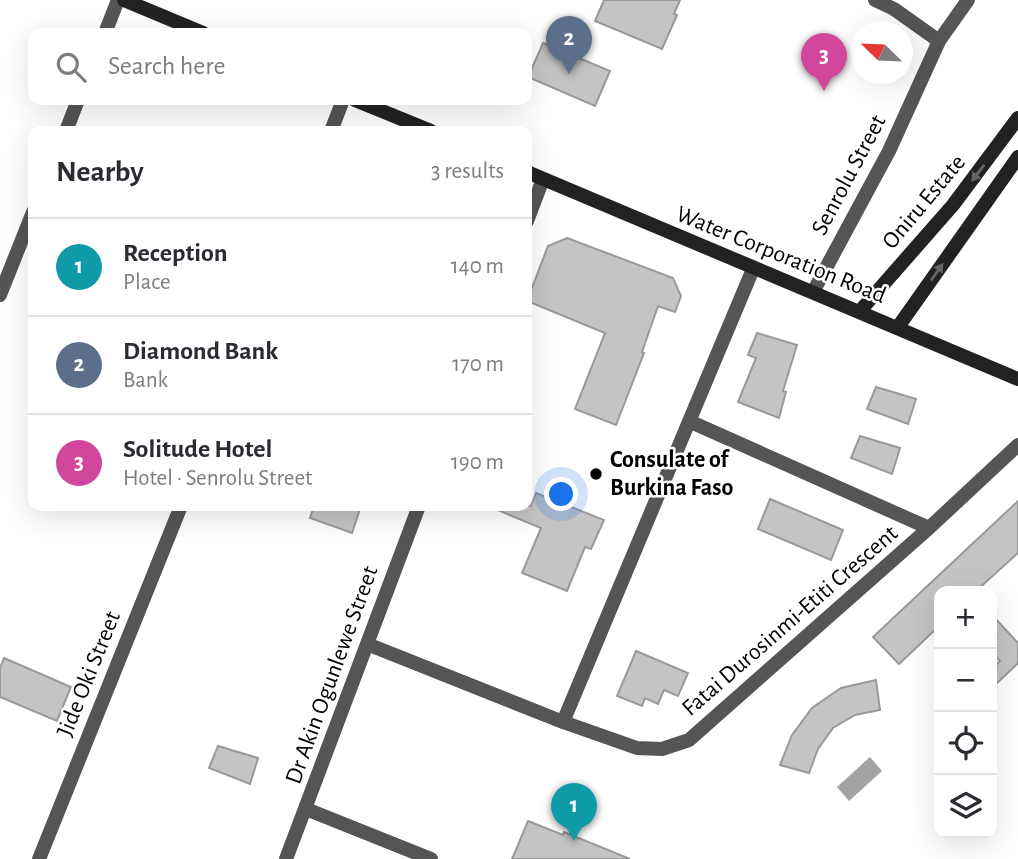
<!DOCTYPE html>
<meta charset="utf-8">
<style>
body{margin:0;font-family:"Alegreya Sans",sans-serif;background:#f2f2f3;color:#2b2b33}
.controls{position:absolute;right:21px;bottom:21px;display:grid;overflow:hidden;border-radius:14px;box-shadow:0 7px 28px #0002}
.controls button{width:63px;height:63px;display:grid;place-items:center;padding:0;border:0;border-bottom:2px solid #e1e1e2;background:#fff;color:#2b2b33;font:35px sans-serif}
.compass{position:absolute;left:850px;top:21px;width:63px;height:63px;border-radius:50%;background:#fff;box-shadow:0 7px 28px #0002;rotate:293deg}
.you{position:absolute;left:562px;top:495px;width:24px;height:24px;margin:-18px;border:5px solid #fff;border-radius:50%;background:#1a73e8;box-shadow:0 0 0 10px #1a73e833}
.badge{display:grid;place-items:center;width:46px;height:46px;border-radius:50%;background:#000;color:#fff;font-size:23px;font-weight:700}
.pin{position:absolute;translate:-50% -58px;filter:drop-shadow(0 2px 4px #0008)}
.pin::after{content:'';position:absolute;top:37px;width:24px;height:21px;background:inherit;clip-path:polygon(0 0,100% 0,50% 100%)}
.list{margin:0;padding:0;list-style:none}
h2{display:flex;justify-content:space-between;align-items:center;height:91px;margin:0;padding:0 28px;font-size:30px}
h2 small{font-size:23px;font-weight:400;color:#7c7c81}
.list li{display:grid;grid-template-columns:46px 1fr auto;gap:21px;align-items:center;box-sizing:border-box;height:98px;padding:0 28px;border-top:2px solid #e1e1e2}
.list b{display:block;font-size:26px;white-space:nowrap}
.list p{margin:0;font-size:23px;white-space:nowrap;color:#7c7c81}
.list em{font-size:23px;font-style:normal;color:#7c7c81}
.icon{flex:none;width:38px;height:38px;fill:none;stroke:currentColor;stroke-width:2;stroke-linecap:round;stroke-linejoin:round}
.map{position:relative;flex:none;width:1018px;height:859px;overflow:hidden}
.search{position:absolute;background:#fff;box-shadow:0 7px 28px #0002;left:28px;top:28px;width:504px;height:77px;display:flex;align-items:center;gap:18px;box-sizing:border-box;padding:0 24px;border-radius:14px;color:#7c7c81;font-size:26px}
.panel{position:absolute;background:#fff;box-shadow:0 7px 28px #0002;left:28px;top:126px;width:504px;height:385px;border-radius:14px}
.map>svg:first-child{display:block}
.water{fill:#a3a3a3}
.building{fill:#c4c4c4;stroke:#999;stroke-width:2}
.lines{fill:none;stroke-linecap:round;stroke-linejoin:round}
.street{stroke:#555;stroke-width:14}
.secondary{stroke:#222;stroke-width:14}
.oneway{fill:#646464}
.poi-dot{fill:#000;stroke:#fff;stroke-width:2.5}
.labels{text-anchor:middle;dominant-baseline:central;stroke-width:5;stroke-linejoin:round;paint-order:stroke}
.street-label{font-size:24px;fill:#000;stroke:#fff}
.poi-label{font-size:24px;font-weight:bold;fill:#000;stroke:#fff;text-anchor:start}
</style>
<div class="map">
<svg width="1018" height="859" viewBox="0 0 1018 859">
<rect width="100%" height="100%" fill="#fff"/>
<path class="water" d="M 870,757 L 882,771 L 849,801 L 837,787 Z"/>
<path class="building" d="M 604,0 L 680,0 L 674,14 L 677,15 L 662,49 L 595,21 Z
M 543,43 L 610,71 L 595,106 L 528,77 Z
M 567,238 L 673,278 L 681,296 L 675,312 L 658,306 L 642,352 L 644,353 L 616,425 L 575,409 L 605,333 L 527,301 L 548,246 Z
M 757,333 L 797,345 L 783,391 L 786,392 L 779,418 L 738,402 L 756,358 L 748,355 Z
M 876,387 L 916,399 L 908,424 L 867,409 Z
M 860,436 L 900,448 L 892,474 L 851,458 Z
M 536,493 L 604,520 L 591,549 L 585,547 L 567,591 L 522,573 L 541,528 L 488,506 L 531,506 Z
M 770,499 L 843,530 L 831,560 L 758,529 Z
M 1018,501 L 1018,553 L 976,591 L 939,591 L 939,626 L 899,664 L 873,637 Z
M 314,506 L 361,506 L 352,533 L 310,518 Z
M 992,615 L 1018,643 L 1018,663 L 992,688 L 992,669 L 1000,661 L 992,652 Z
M 636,651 L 688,673 L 678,696 L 664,690 L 658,704 L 645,698 L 642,706 L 617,696 Z
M 4,658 L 71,687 L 57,721 L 0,697 L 0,668 Z
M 876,680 L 880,710 L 855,715 L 833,728 L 818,749 L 809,773 L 780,765 L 792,735 L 812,708 L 841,688 Z
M 218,746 L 258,758 L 250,784 L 209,768 Z
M 528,821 L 563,835 L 564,832 L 630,859 L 512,859 Z"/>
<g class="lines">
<path class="street" d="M 875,0 L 894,9 L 939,41
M 105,33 L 118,0
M 66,131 L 78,100
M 331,131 L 343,100
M 527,221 L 543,179
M 813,292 L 889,151 L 939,41 L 968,0
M 0,295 L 33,212
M 691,422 L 929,528
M 367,644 L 563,722 L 637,748 L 662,749 L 689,740 L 929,528 L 1018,445
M 563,722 L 753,269
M 306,809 L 431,859
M 39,859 L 181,506
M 286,859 L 419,506"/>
<path class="secondary" d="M 124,0 L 203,33
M 355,100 L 431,131
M 527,172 L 1018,379
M 860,311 L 953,205 L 1018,118
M 898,327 L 1018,157"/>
</g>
<defs><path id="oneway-solid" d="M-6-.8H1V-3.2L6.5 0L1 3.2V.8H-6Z" transform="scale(1.75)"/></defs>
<g class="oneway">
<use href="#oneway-solid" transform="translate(978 173) rotate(127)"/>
<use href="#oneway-solid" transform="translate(937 272) rotate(-55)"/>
</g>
<circle class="poi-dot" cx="596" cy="474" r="7"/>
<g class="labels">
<g class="street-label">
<text transform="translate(849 175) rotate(-62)">Senrolu Street</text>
<text transform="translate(924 202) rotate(-50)">Oniru Estate</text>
<text transform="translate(781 255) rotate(22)">Water Corporation Road</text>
<text transform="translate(790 621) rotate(-41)">Fatai Durosinmi-Etiti Crescent</text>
<text transform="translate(89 674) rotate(-68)">Jide Oki Street</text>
<text transform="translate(332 675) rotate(-70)">Dr Akin Ogunlewe Street</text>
</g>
<g class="poi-label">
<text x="610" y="460">Consulate of<tspan x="610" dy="28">Burkina Faso</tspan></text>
</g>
</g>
</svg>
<div class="controls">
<button>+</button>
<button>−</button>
<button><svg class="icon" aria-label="locate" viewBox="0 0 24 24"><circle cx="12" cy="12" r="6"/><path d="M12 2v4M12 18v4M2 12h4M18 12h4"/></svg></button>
<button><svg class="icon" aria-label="layers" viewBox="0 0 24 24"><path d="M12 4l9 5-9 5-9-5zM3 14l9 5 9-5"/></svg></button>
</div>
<svg class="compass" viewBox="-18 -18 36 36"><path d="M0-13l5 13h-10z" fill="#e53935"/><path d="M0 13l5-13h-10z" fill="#7c7c81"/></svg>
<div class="you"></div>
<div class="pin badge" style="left:574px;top:841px;background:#0f9aa8">1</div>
<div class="pin badge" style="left:569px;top:74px;background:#5c6f8a">2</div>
<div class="pin badge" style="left:824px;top:91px;background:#d1479c">3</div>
<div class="search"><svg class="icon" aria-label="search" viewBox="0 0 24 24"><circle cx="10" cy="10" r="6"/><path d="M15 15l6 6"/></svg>Search here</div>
<section class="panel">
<h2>Nearby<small>3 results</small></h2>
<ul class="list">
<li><span class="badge" style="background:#0f9aa8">1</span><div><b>Reception</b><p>Place</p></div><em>140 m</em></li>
<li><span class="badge" style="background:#5c6f8a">2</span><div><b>Diamond Bank</b><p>Bank</p></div><em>170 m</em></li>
<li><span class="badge" style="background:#d1479c">3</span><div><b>Solitude Hotel</b><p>Hotel · Senrolu Street</p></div><em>190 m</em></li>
</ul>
</section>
</div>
